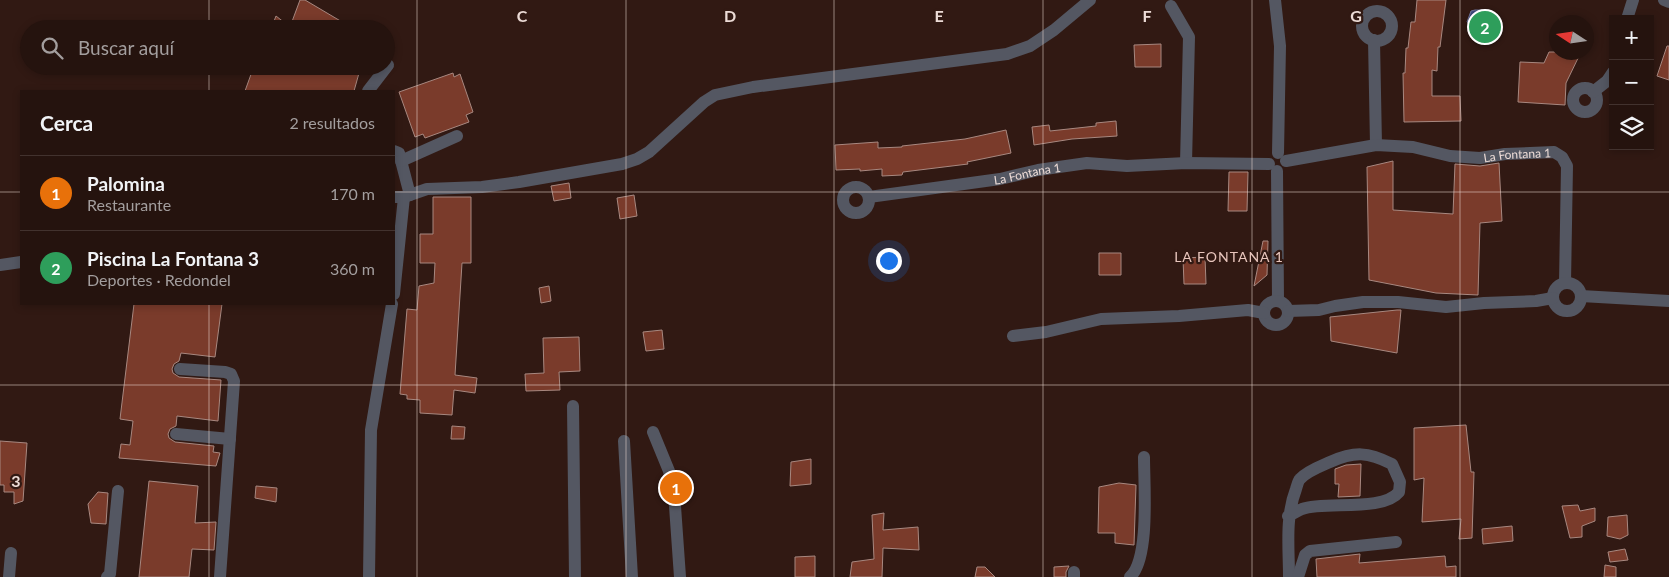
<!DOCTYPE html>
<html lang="es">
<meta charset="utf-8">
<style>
body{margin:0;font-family:Lato,sans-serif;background:#31201c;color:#f1f3f6}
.controls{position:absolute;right:15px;top:15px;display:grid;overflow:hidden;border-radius:0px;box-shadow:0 2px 8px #0003}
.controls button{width:45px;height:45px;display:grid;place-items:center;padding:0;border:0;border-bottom:1px solid #42322e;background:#25130e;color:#f1f3f6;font:25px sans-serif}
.compass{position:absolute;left:1549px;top:15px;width:45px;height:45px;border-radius:50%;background:#25130e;box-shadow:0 2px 8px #0003;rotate:282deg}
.you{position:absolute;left:888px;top:260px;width:18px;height:18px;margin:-12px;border:4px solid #fff;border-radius:50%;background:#1a73e8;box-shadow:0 0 0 8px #1a73e833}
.badge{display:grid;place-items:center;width:32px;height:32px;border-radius:50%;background:#0b8043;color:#fff;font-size:16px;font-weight:700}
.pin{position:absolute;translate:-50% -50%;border:2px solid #fff;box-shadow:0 1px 5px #0006}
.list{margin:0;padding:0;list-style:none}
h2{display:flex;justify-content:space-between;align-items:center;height:65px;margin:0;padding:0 20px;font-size:21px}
h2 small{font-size:16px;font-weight:400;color:#a39e9e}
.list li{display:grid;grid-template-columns:32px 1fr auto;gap:15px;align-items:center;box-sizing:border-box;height:75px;padding:0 20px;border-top:1px solid #42322e}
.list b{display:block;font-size:19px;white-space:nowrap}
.list p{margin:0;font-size:16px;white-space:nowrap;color:#a39e9e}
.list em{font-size:16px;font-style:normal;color:#a39e9e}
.icon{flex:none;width:28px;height:28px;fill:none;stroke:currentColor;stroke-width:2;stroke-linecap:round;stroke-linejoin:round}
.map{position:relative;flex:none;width:1669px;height:577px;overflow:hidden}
.search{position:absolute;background:#25130e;box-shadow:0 2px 8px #0003;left:20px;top:20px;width:375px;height:55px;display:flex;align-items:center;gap:12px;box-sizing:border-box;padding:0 18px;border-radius:28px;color:#a39e9e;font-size:19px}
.panel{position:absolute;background:#25130e;box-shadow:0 2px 8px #0003;left:20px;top:90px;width:375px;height:215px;border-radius:0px}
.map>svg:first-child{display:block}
.water{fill:#414c83;stroke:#74779c}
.building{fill:#7a3b2b;stroke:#a88880}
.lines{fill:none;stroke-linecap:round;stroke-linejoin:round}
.minor{stroke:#545762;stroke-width:12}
.grid{fill:none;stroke:#ecdbd6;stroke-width:1;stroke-opacity:0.55}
.labels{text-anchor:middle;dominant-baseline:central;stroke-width:4.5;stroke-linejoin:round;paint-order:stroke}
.street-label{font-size:12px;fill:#ecdbd6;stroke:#311913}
.neighbourhood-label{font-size:14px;letter-spacing:1px;fill:#e9c6bd;stroke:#311913}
.grid-label{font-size:16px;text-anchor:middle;font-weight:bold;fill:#ecdbd6;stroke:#311913;stroke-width:4.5;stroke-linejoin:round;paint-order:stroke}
</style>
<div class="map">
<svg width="1669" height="577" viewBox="0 0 1669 577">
<rect width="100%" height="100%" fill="#311913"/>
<path class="water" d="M 1475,10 L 1487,10 L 1500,19 L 1498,29 L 1493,33 L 1492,39 L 1484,44 L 1479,42 L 1477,38 L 1473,36 L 1470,30 L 1472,24 L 1467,22 L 1471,11 Z"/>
<path class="building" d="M 300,0 L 305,0 L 354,29 L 271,29 L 276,16 L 290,27 Z
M 1417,0 L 1446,0 L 1440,47 L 1438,47 L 1437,71 L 1432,70 L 1432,96 L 1460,96 L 1461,121 L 1404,122 L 1403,73 L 1405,73 L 1406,48 L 1408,48 L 1411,22 L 1415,22 Z
M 1161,44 L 1161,67 L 1135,67 L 1134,45 Z
M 1667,46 L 1669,46 L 1669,80 L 1657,76 Z
M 1549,52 L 1581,52 L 1566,83 L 1565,105 L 1518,102 L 1520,62 L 1544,63 Z
M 254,66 L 361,66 L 354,91 L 245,91 Z
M 453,73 L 454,77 L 460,74 L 473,112 L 466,115 L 469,122 L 425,138 L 423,134 L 415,137 L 399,92 Z
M 1116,121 L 1117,136 L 1072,139 L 1034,145 L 1032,127 L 1049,125 L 1050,131 L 1096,126 L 1096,123 Z
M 1006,130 L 1011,153 L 967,162 L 968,164 L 903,172 L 902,175 L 882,176 L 882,169 L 860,171 L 860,169 L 836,170 L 835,145 L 878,142 L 878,148 L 902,147 L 902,146 L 965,139 Z
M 1393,161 L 1393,210 L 1453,214 L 1455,164 L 1480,166 L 1499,163 L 1502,221 L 1480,223 L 1478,295 L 1436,293 L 1369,280 L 1367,167 Z
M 1229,172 L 1248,172 L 1247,211 L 1228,211 Z
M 569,183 L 571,198 L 554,201 L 551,186 Z
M 634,195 L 637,216 L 620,219 L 617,198 Z
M 433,197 L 471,197 L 471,263 L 462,263 L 455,375 L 477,378 L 475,393 L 454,390 L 452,415 L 420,413 L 420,400 L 407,399 L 407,395 L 400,394 L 407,309 L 417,310 L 419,286 L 434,283 L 435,263 L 420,263 L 420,234 L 433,234 Z
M 1263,241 L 1268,241 L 1267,275 L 1254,286 Z
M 1099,253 L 1121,253 L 1121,275 L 1099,275 Z
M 1205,257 L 1206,284 L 1184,284 L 1183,258 Z
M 549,286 L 551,301 L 541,303 L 539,288 Z
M 134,304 L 222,304 L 215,357 L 181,353 L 179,361 L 174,364 L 172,369 L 173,373 L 179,377 L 221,380 L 218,421 L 177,416 L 176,426 L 170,429 L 168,434 L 169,438 L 175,442 L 214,446 L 213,452 L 220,453 L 216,466 L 119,458 L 121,444 L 130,445 L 133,421 L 120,419 Z
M 1397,310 L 1401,310 L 1397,353 L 1331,341 L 1330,317 Z
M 662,330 L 664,349 L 646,351 L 643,332 Z
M 579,337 L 580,371 L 559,372 L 560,390 L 526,391 L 525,374 L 544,373 L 543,338 Z
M 1466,425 L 1471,472 L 1474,472 L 1472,538 L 1459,539 L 1461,519 L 1422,522 L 1424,478 L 1414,480 L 1414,428 Z
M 452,426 L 465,427 L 464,439 L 451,439 Z
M 0,441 L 27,443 L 23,501 L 14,504 L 14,492 L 4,492 L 4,485 L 0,485 Z
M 811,459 L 811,484 L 790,486 L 791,462 Z
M 1361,464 L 1360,496 L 1338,497 L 1339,484 L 1335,484 L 1335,469 L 1346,465 Z
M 149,481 L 198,486 L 195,523 L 216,522 L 214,550 L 192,549 L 189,577 L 139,577 Z
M 1119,483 L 1136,485 L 1134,545 L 1115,543 L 1115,533 L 1098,533 L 1099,487 Z
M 256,486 L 277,488 L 276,502 L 255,498 Z
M 98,492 L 108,493 L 106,524 L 91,523 L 88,504 Z
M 1578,505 L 1580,511 L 1595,508 L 1595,521 L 1582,526 L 1582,537 L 1570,538 L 1562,506 Z
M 884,513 L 883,530 L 918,527 L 919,550 L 883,548 L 882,577 L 850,577 L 852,562 L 874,559 L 872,515 Z
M 1627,515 L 1628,535 L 1620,539 L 1607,536 L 1608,517 Z
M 1512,526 L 1513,541 L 1483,544 L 1482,529 Z
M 1625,549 L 1628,560 L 1610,562 L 1608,552 Z
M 1360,554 L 1359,563 L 1445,556 L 1446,567 L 1456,566 L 1456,577 L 1317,577 L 1316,559 Z
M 815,556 L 815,577 L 795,577 L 795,557 Z
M 1605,565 L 1616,567 L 1616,577 L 1604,577 Z
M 1069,566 L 1066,572 L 1066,577 L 1054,577 L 1054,567 Z
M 977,567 L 985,567 L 995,577 L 975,577 Z"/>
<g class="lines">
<g class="minor">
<path d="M 1275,0 L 1280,46 L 1278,153"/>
<path d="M 1664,0 L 1669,2"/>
<path d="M 1171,6 L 1189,37 L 1186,163"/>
<circle cx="1377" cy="26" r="15"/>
<path d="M 1627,19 L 1633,0"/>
<path d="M 1374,40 L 1376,145"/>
<circle cx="1585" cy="100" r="12"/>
<path d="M 368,91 L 388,65"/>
<path d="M 1593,92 L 1607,81 L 1613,72"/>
<path d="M 394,151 L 399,153 L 410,195"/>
<path d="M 401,161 L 457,136"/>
<path id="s1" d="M 1286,161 L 1376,145 L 1413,147 L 1450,156 L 1480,158 L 1505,154 L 1554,152 L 1562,157 L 1567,166 L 1565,283"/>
<path d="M 1277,171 L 1278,301"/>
<circle cx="856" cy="200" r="13"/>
<path d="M 394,197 L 404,197 L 427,189 L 482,187 L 519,182 L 622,164 L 637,159 L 649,152 L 704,102 L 715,95 L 753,87 L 1007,54 L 1030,46 L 1054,30 L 1090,0"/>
<path id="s2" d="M 869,197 L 1000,179 L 1038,170 L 1087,163 L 1127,166 L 1186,163 L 1269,164"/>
<path d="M 0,265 L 21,262"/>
<circle cx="1567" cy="297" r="14"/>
<path d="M 394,294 L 404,197"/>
<path d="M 1581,296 L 1669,301"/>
<circle cx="1276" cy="313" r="12"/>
<path d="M 1288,311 L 1319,310 L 1335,306 L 1363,302 L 1398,302 L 1446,307 L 1484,303 L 1536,301 L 1553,298"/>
<path d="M 1013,336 L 1046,332 L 1101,319 L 1179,316 L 1248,310 L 1264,313"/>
<path d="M 180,369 L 225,372 L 231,374 L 234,381 L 220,577"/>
<path d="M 573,406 L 575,577"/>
<path d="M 653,432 L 669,471 L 674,492 L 680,577"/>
<path d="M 176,434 L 230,439"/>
<path d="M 624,441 L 632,577"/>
<path d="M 1288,516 C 1293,514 1297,511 1302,509 C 1326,501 1383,512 1399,492 L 1400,482 L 1392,464 C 1368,452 1355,451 1330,462 C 1321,466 1307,471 1300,479 C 1298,481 1297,486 1296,489 C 1285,518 1289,547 1289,577"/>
<path d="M 1074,572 L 1074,577"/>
<path d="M 9,577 L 11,553"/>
<path d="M 107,577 L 110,574 L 118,491"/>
<path d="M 369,577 L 371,430 L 392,304"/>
<path d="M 1130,577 C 1150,559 1144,485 1144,457"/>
<path d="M 1298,577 L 1305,555 L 1310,551 L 1396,542"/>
</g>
</g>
<path class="grid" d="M 209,0 L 209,29M 417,0 L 417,577M 626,0 L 626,577M 834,0 L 834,577M 1043,0 L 1043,577M 1252,0 L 1252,577M 1460,0 L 1460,577M 209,66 L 209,91M 0,192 L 21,192M 394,192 L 1669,192M 209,304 L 209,577M 0,385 L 1669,385"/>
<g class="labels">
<g class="street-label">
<text stroke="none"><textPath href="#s1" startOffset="234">La Fontana 1</textPath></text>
<text stroke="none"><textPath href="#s2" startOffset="160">La Fontana 1</textPath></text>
</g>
<g class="neighbourhood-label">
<text x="1229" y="256">LA FONTANA 1</text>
</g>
</g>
<g class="grid-label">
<text x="522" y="22">C</text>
<text x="730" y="22">D</text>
<text x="939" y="22">E</text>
<text x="1147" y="22">F</text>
<text x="1356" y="22">G</text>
<text x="16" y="487">3</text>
</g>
</svg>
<div class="controls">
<button>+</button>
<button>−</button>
<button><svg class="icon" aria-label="layers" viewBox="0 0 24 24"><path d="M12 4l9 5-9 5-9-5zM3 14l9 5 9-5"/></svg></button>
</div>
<svg class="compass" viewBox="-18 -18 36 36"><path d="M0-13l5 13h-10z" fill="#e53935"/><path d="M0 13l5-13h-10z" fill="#a39e9e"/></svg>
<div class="you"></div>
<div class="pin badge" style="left:676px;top:488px;background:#e8710a">1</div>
<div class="pin badge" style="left:1485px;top:27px;background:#2e9e5b">2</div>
<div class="search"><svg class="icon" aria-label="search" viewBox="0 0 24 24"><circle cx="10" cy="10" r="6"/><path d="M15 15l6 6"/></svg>Buscar aquí</div>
<section class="panel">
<h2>Cerca<small>2 resultados</small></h2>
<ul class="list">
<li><span class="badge" style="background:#e8710a">1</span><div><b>Palomina</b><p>Restaurante</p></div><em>170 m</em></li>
<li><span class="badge" style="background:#2e9e5b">2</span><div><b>Piscina La Fontana 3</b><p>Deportes · Redondel</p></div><em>360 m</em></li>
</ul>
</section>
</div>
